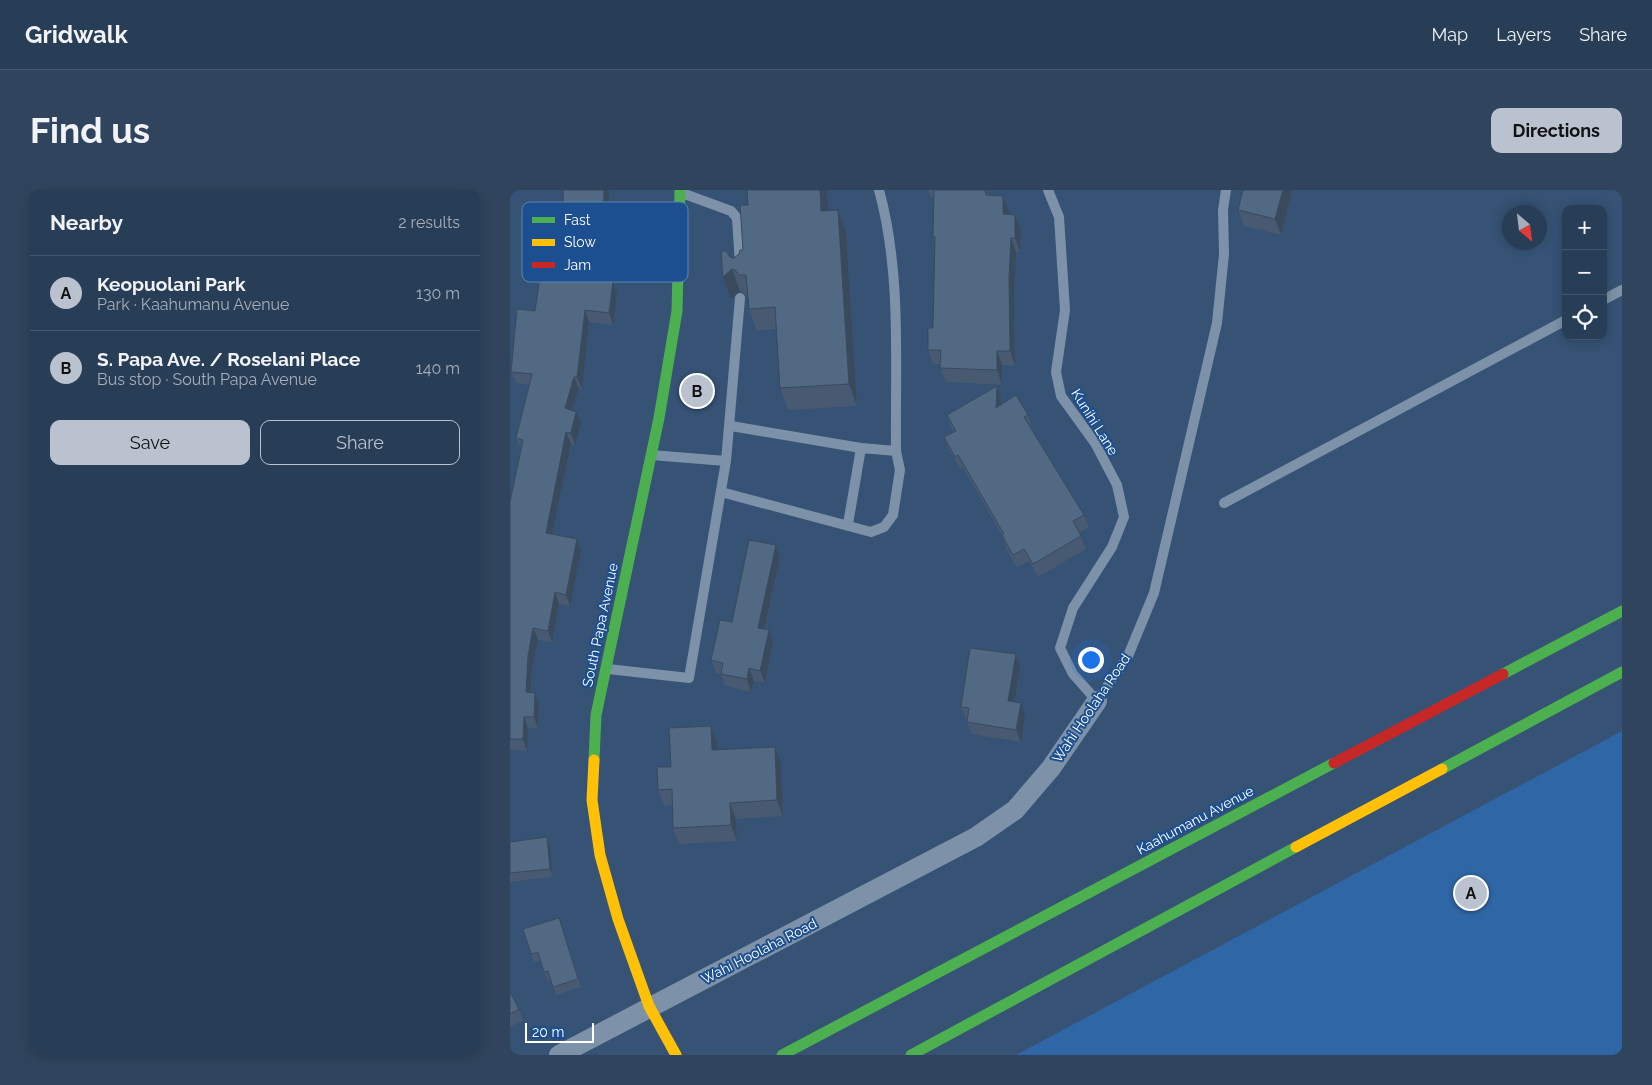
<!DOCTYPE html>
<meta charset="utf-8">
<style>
body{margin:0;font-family:Raleway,sans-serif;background:#30455d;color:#f1f3f6}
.controls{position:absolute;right:15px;top:15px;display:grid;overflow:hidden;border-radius:10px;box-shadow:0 2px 12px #0003}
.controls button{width:45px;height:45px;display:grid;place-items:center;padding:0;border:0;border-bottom:1px solid #44576d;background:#283e57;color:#f1f3f6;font:25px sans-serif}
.compass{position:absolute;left:992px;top:15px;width:45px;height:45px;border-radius:50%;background:#283e57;box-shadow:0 2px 12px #0003;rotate:152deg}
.scale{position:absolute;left:15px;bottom:12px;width:69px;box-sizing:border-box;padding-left:5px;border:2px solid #fff;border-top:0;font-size:14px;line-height:18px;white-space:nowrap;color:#fff;-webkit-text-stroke:4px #1b4f8f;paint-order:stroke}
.you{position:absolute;left:580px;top:469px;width:18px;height:18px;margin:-12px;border:4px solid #fff;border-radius:50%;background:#1a73e8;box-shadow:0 0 0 8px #1a73e833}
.badge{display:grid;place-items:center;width:32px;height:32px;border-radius:50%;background:#b9c2ce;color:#111;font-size:16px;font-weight:700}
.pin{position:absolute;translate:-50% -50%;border:2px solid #fff;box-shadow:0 1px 5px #0006}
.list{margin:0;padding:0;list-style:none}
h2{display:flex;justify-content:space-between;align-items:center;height:65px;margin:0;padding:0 20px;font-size:21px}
h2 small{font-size:16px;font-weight:400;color:#a5aeba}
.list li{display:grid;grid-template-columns:32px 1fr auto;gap:15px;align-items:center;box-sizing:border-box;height:75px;padding:0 20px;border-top:1px solid #44576d}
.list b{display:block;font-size:19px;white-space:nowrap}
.list p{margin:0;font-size:16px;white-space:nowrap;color:#a5aeba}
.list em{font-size:16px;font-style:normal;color:#a5aeba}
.actions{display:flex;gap:10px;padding:15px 20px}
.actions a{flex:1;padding:11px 0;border:1px solid #b9c2ce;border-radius:10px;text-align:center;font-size:18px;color:#b9c2ce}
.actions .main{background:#b9c2ce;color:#111}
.icon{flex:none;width:28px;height:28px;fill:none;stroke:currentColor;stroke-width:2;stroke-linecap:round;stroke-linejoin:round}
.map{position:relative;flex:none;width:1112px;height:865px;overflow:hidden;border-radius:10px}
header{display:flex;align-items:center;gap:30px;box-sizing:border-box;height:70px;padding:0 25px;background:#283e57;border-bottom:1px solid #44576d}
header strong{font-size:24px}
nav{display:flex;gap:28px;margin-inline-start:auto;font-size:18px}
.intro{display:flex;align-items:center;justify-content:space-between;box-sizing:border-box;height:120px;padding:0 30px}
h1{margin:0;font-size:35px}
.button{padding:12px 22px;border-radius:10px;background:#b9c2ce;color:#111;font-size:18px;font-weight:700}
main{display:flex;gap:30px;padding:0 30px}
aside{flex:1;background:#283e57;border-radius:10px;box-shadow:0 2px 12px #0003}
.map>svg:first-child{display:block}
.park{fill:#2f66a5}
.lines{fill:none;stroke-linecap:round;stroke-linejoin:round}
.lane{stroke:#7d92a8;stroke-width:10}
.street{stroke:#7d92a8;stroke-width:20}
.fast{stroke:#4caf50;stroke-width:11}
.slow{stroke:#ffc107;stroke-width:11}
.jam{stroke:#c62828;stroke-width:11}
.wall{fill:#475a72}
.shaded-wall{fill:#394a5c}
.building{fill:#526984;stroke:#394a5c}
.labels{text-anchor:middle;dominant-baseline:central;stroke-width:4;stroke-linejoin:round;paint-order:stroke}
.street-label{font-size:14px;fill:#fff;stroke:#1b4f8f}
.key{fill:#1b4f8f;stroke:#5f84b1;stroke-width:1}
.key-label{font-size:14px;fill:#fff}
</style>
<header>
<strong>Gridwalk</strong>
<nav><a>Map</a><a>Layers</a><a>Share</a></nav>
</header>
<div class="intro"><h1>Find us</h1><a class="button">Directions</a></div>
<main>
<aside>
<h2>Nearby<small>2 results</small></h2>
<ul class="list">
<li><span class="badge">A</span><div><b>Keopuolani Park</b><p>Park · Kaahumanu Avenue</p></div><em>130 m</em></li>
<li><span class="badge">B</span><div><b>S. Papa Ave. / Roselani Place</b><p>Bus stop · South Papa Avenue</p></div><em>140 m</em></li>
</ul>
<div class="actions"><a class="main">Save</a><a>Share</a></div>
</aside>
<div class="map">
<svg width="1112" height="865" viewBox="0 0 1112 865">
<rect width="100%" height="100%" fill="#365274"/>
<path class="park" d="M 1112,541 L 1112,865 L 506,865 Z"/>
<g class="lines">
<path class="lane" d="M 538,0 L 549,27 L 555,120 L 546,182 L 551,206 L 585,253 L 607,295 L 614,327 L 602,357 L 563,418 L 550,458 L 563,484 L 587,511 L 618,466 L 644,403 L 707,133 L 714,64 L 713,20 L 716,0
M 172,3 L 221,21 L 227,28 L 230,74
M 1093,110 L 1112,100
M 221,236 L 351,258
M 141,265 L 216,271 L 230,108
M 211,302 L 361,342 L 374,337 L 383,325 L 390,280 L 386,261 C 385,174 392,84 369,0
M 714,313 L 1056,130
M 338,334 L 351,258 L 386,261
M 98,479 L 179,488 L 216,271"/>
<path class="street" d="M 49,865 L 466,647 L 505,620 L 541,578 L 587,511"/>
<path class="fast" d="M 993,484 L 1112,421
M 84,570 L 86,525 L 149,228 L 167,121 L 170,0
M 932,579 L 1112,482
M 272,865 L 824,573
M 401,865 L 786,657"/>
<path class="slow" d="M 84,570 L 82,610 L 90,665 L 108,729 L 139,816 L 166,865
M 786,657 L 932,579"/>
<path class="jam" d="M 824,573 L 993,484"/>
</g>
<path class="wall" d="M 53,0 L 98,0 L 96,69 L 102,81 L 100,92 L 107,104 L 103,135 L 79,132 L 72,199 L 69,199 L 62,220 L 71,233 L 65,255 L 61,254 L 42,344 L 71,361 L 60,416 L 49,414 L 42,452 L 28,450 L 22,478 L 21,503 L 29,515 L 28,539 L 18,538 L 17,561 L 0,560 L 0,312 L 11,260 L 6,248 L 20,195 L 6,193 L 1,182 L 25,121 L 65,81 L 67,52 L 58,52 L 54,40 Z
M 418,0 L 476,0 L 477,5 L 493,6 L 499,20 L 499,25 L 505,25 L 511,39 L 510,62 L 506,62 L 504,102 L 505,176 L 492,175 L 492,195 L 436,192 L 430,178 L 430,174 L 423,174 L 418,160 L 423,138 L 425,52 L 423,47 L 424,8 L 421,8 Z
M 733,0 L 782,0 L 771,45 L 734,36 L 728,20 Z
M 238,15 L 318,20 L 328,20 L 336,42 L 347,216 L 278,220 L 270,198 L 266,139 L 247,141 L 239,119 L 238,107 L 237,107 L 234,103 L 230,101 L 221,109 L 220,67 L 224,68 L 229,64 L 233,60 Z
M 487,196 L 491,209 L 491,215 L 518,225 L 522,238 L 521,239 L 574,325 L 579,337 L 569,343 L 576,359 L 528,387 L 519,371 L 507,378 L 496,358 L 492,345 L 453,278 L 450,279 L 439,260 L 434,247 L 444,242 L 441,238 L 437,225 Z
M 266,355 L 270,368 L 255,439 L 263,453 L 255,493 L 244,491 L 241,502 L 215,496 L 211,484 L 206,483 L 201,470 L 222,432 Z
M 506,464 L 510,477 L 505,512 L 511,513 L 515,526 L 511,552 L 461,544 L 457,532 L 457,529 L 456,529 L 451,517 Z
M 201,536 L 207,552 L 207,560 L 271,573 L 273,626 L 226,629 L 227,651 L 169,654 L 163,638 L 162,615 L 154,616 L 148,600 L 161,577 Z
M 0,652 L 40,656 L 43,687 L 0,692 Z
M 52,736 L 71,797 L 46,805 L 41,789 L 37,791 L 31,770 L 24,772 L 21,764 Z
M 0,802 L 9,819 L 13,830 L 0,837 Z"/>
<path class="shaded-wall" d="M 94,0 L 98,0 L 99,3 L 96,80 L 92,69 Z
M 310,0 L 317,0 L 319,43 L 311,21 Z
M 773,0 L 782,0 L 771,45 L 765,29 Z
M 493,6 L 499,20 L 498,39 L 493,24 Z
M 328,20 L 336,42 L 347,216 L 339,194 Z
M 505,25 L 511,39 L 510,62 L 505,48 Z
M 501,48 L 506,62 L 504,102 L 505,176 L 500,161 L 499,88 Z
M 97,69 L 102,81 L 99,103 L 95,91 Z
M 222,79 L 230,101 L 221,109 L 213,87 Z
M 103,92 L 107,104 L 103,135 L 99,123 Z
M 75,120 L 79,132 L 72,199 L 67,187 Z
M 487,161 L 492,175 L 492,195 L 487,180 Z
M 64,187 L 69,199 L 59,230 L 55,218 Z
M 487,196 L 491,209 L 491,230 L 486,218 Z
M 66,222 L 71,233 L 65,255 L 61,243 Z
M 56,242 L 61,254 L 40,354 L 36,343 Z
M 67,349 L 71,361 L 60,416 L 56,405 Z
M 266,355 L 270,368 L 252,450 L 248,438 Z
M 45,402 L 49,414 L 42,452 L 38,441 Z
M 23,438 L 28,450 L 22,478 L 20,514 L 16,502 L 18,466 Z
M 259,440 L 263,453 L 255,493 L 250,481 Z
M 506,464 L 510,477 L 503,524 L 498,511 Z
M 239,478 L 244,491 L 241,502 L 237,489 Z
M 25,503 L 29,515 L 28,539 L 24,527 Z
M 511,513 L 515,526 L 511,552 L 506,540 Z
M 14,527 L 18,538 L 17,561 L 13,549 Z
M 201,536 L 207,552 L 208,576 L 202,560 Z
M 265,557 L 271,573 L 273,626 L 267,610 Z
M 220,613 L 226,629 L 227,651 L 221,635 Z
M 37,647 L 40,656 L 43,687 L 40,679 Z"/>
<path class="building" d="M 53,0 L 94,0 L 92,69 L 97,69 L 95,91 L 103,92 L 99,123 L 75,120 L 67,187 L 64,187 L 55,218 L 66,222 L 61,243 L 56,242 L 36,343 L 67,349 L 56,405 L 45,402 L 38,441 L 23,438 L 18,466 L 16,502 L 25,503 L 24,527 L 14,527 L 13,549 L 0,549 L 0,312 L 13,250 L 6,248 L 22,184 L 1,182 L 7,119 L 25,121 L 31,80 L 65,81 L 69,40 L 54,40 Z
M 237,0 L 310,0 L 311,21 L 328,20 L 339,194 L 270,198 L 265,117 L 239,119 L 236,85 L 229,85 L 226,81 L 222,79 L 213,87 L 211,61 L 216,61 L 220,67 L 224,68 L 229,64 L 230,60 L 233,60 L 230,15 L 238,15 Z
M 424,0 L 475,0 L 476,5 L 493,6 L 493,24 L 505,25 L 505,48 L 501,48 L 499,88 L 500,161 L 487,161 L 487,180 L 430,178 L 431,160 L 418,160 L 418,138 L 423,138 L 425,47 L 423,47 Z
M 733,0 L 773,0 L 765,29 L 728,20 Z
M 487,196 L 486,218 L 506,205 L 518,225 L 514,227 L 574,325 L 563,331 L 571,346 L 523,374 L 514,359 L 503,365 L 492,345 L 494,344 L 448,265 L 445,267 L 434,247 L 446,241 L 437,225 Z
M 239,350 L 266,355 L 248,438 L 259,440 L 250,481 L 239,478 L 237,489 L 211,484 L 213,473 L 201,470 L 210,430 L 222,432 Z
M 460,458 L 506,464 L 498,511 L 511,513 L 506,540 L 457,532 L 459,518 L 451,517 Z
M 201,536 L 202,560 L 265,557 L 267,610 L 220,613 L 221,635 L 163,638 L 162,599 L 148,600 L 147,577 L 161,577 L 159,538 Z
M 37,647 L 40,679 L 0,683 L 0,652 Z
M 49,728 L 68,789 L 43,797 L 38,781 L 34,782 L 28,762 L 21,764 L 13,739 Z
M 0,802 L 9,819 L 0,824 Z"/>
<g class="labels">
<g class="street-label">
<text transform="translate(585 232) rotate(58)">Kunihi Lane</text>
<text transform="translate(90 435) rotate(-78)">South Papa Avenue</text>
<text transform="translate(581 518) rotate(-56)">Wahi Hoolaha Road</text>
<text transform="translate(685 630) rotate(-28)">Kaahumanu Avenue</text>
<text transform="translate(249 761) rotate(-27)">Wahi Hoolaha Road</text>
</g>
</g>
<rect x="12" y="12" width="166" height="80" rx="8" class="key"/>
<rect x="22" y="27" width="23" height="6" fill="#4caf50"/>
<rect x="22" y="49" width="23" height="7" fill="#ffc107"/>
<rect x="22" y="72" width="23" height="6" fill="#c62828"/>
<g class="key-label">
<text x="54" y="35">Fast</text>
<text x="54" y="57">Slow</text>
<text x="54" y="80">Jam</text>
</g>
</svg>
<div class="controls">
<button>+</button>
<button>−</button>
<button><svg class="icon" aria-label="locate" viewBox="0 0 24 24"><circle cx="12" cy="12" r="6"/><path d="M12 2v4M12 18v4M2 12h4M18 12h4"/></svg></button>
</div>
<svg class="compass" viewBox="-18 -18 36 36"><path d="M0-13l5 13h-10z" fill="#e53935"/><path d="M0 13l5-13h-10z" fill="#a5aeba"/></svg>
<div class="scale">20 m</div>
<div class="you"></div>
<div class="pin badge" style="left:961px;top:703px">A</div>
<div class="pin badge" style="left:187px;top:201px">B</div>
</div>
</main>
